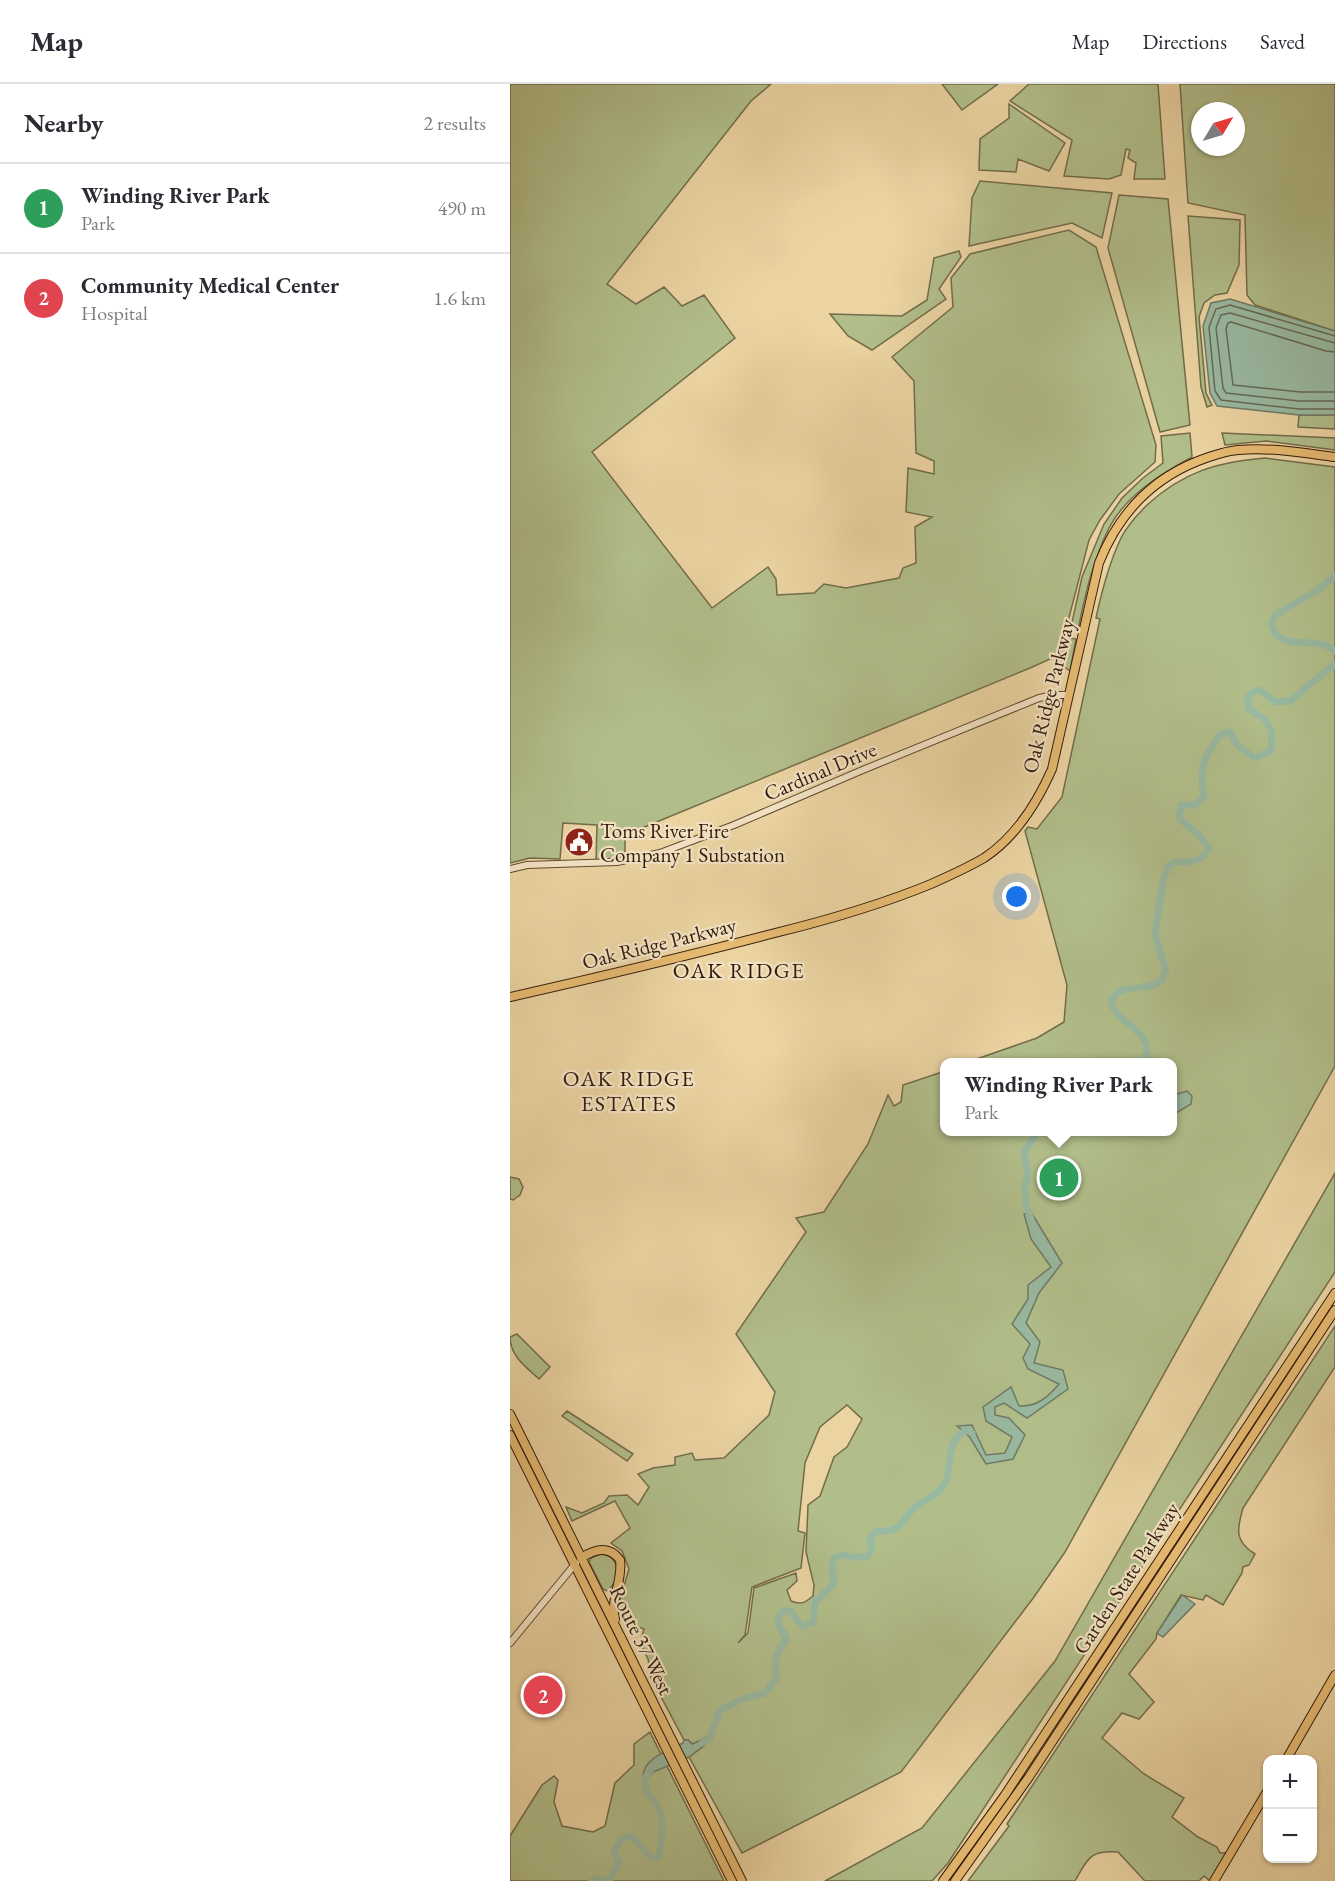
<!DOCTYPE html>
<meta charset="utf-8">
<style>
body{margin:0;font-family:"EB Garamond",serif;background:#f7f7f7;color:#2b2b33}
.controls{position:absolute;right:18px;bottom:18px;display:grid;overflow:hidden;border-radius:12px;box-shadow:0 2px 4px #0004}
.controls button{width:54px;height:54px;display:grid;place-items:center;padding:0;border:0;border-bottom:2px solid #e1e1e2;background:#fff;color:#2b2b33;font:30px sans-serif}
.compass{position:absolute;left:681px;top:18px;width:54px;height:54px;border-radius:50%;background:#fff;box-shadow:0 2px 4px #0004;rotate:52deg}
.you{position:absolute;left:507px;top:813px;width:21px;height:21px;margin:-15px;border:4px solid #fff;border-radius:50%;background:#1a73e8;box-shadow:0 0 0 9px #1a73e833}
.badge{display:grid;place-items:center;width:39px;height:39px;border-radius:50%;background:#db2777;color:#fff;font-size:20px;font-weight:700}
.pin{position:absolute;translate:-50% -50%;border:3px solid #fff;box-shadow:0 2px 6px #0006}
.popup{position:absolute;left:430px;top:974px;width:237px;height:78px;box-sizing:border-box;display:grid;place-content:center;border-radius:12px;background:#fff;filter:drop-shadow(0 2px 4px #0005);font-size:20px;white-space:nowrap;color:#7c7c81}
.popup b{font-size:22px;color:#2b2b33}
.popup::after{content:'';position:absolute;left:50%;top:100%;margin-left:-12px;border:12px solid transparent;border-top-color:#fff}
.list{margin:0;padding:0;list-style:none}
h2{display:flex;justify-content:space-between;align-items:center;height:78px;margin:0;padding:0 24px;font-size:26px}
h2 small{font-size:20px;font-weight:400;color:#7c7c81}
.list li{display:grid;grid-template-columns:39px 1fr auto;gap:18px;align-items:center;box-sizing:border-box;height:90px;padding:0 24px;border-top:2px solid #e1e1e2}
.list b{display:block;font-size:22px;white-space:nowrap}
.list p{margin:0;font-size:20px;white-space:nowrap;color:#7c7c81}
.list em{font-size:20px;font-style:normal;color:#7c7c81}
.map{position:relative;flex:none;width:825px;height:1797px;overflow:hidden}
header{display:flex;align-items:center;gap:36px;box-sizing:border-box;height:84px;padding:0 30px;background:#fff;border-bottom:2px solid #e1e1e2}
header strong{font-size:28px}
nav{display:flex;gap:33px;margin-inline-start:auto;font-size:21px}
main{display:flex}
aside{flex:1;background:#fff}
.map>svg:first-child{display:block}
.green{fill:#b1be8a;stroke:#726c4a;stroke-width:1.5;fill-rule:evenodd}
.water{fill:#99b9a1;stroke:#707a65;stroke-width:1.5}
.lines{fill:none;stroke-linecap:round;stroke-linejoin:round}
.shore{stroke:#666a56;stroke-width:1.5}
.river{stroke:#99b9a1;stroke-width:7}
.minor-casing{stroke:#604930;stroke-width:8}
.major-casing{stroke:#321b0a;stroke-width:10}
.highway-casing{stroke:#321b0a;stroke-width:10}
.minor{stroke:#f2e2c3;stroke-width:6}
.major{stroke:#e6ba71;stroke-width:8}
.highway{stroke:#e6ba71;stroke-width:8}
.labels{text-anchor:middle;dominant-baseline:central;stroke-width:4.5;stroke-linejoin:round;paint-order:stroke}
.street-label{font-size:21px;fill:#321b0a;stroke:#f2e2c3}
.poi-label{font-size:21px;fill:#321b0a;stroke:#f2e2c3;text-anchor:start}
.neighbourhood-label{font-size:22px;letter-spacing:1.5px;fill:#321b0a;stroke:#f2e2c3}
</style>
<header>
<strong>Map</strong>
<nav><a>Map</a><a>Directions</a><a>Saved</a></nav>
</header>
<main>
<aside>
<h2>Nearby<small>2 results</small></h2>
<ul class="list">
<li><span class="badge" style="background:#2e9e5b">1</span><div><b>Winding River Park</b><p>Park</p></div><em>490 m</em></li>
<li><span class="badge" style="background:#e0444e">2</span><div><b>Community Medical Center</b><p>Hospital</p></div><em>1.6 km</em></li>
</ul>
</aside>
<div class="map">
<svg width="825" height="1797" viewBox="0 0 825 1797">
<rect width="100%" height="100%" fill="#ebd3a2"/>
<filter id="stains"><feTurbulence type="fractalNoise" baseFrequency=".00333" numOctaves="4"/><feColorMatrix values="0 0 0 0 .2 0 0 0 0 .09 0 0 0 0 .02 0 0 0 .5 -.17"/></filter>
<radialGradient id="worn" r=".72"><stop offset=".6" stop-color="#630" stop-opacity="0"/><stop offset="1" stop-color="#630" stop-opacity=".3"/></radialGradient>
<path class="green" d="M 0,0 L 261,0 L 241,17 L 97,200 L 126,220 L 154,203 L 172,222 L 194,211 L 225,254 L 82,368 L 202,524 L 258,483 L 266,495 L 267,511 L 304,509 L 314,500 L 336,504 L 389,494 L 393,484 L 406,479 L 405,443 L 422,433 L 396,428 L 398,384 L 424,390 L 424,377 L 406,369 L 404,297 L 382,273 L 443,223 L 441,194 L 460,170 L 559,146 L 586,163 L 646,361 L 645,378 L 609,410 L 590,436 L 579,456 L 554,553 L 566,555 L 560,587 L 542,574 L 520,584 L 132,744 L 115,756 L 115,773 L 86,776 L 87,741 L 53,739 L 50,775 L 20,774 L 0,779 Z
M 432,0 L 488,0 L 452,26 Z
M 519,0 L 648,0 L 655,95 L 624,95 L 626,79 L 618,74 L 620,66 L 616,65 L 611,91 L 599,95 L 554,92 L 562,56 L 500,17 Z
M 670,0 L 825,0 L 825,247 L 745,221 L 737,211 L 735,131 L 678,119 ZM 690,27 L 726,27 L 726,63 L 690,63 Z
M 499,20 L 555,59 L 539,87 L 508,75 L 506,88 L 469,86 L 470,55 L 499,34 Z
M 470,97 L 602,109 L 592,154 L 562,139 L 459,162 L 462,114 Z
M 609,111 L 658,115 L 680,341 L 650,348 L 598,164 Z
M 678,132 L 730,136 L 729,181 L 717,209 L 705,211 L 694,219 L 689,233 L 696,309 L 702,321 L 697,323 L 691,303 Z
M 449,167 L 451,173 L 429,205 L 436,215 L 362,266 L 338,252 L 320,230 L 392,232 L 417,216 L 424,174 Z
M 789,331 L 825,331 L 825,345 L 788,343 Z
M 680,349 L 682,373 C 651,390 616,411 599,444 C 583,476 575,511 568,546 L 561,543 L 572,493 L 594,440 L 612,414 L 633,394 L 653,379 L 651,352 Z
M 712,349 L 825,354 L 825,366 L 756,357 L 715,361 Z
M 755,374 L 825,383 L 825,982 L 555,1468 L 524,1513 L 391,1688 L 232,1769 L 179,1673 L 199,1658 L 198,1654 L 182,1660 L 178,1656 L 174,1656 L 141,1594 L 138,1575 L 130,1558 L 134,1545 L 122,1541 L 110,1515 L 119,1485 L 112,1467 L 101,1459 L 120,1444 L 105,1417 L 62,1437 L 56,1423 L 72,1429 L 94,1419 L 99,1412 L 117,1411 L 128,1421 L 139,1403 L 128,1390 L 143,1384 L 165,1381 L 165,1373 L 182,1369 L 185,1376 L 214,1374 L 259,1331 L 265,1308 L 226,1250 L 296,1148 L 286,1134 L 314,1128 L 358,1060 L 378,1011 L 384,1022 L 391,1018 L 393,1001 L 435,987 L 435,1048 L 663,1048 L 663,978 L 458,978 L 527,954 L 554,938 L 557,901 L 515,747 L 518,743 L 527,745 L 552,713 L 590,535 L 586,534 C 592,506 599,479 611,454 C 617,442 628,430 637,421 C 673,388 707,378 755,374 ZM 337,1321 L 352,1335 L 337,1363 L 324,1373 L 310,1412 L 298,1421 L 296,1468 L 304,1501 L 303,1512 C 295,1519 291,1521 281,1517 L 277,1506 L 287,1497 L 286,1489 L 244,1504 L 238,1549 L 228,1559 L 235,1551 L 242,1503 L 291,1484 L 295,1449 L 288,1447 L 295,1379 L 310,1343 Z
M 825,1089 L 825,1188 L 438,1779 L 422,1797 L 315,1797 L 412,1744 L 545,1577 Z
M 0,1093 L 9,1095 L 13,1103 L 10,1111 L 3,1116 L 0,1115 Z
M 825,1242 L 825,1283 L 733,1424 C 727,1445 724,1457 745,1470 L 739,1481 L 733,1483 L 732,1489 L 713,1521 L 696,1511 L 693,1516 L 671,1511 L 647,1549 L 646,1555 L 619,1590 L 644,1618 L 629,1635 L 612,1629 L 592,1654 L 634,1690 L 674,1714 L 662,1733 L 688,1753 L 707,1763 L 710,1769 L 717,1769 L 700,1797 L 694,1792 L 689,1797 L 635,1797 L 608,1768 C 580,1766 578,1774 565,1797 L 458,1797 L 499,1742 L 497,1740 Z
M 7,1250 L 40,1283 L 29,1295 C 16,1283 0,1272 0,1253 Z
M 57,1327 L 123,1370 L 117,1377 L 52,1332 Z
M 91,1470 C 112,1473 111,1497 97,1507 L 93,1505 L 79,1478 L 81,1474 Z
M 140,1648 L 214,1797 L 0,1797 L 0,1752 L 32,1701 L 44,1692 L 48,1696 L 44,1718 L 52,1742 L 83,1748 L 95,1742 L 105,1699 L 124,1681 L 124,1660 Z"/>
<path class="water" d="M 720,215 L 825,247 L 825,331 L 789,331 L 707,322 L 700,309 L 693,242 L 701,219 Z
M 677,1007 L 682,1012 L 681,1020 L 663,1031 L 663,1011 Z
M 521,1128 L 552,1179 L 529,1209 L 516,1239 L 530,1258 L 524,1279 L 553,1286 L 558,1305 L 517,1334 L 494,1319 L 485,1323 L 485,1331 L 499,1334 L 515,1351 L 503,1375 L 476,1380 L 459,1352 L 447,1342 L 462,1341 L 476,1371 L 495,1369 L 502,1353 L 476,1337 L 473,1323 L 501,1303 L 509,1322 C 527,1323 538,1313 549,1300 L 518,1285 L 513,1274 L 520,1260 L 502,1240 L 518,1215 L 518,1201 L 541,1183 L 521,1155 L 514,1130 Z
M 672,1511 L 685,1520 L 653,1553 L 647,1549 Z
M 198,1653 L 199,1658 L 179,1673 L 143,1688 L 138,1694 L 133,1693 C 133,1674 158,1667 173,1659 L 174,1656 L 178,1656 L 182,1660 Z"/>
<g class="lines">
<path class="shore" d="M 825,252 L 720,221 L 706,225 L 699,243 L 705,307 L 711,316 L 789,325 L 825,325
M 825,259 L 720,229 L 711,231 L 706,244 L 713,304 L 716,309 L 789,317 L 825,317
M 825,268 L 816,267 L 721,238 L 718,239 L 716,245 L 723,301 L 790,308 L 825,308"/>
<path class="river" d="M 825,492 L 806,507 L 765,531 L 761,540 C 763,543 763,547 765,549 C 780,566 809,552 825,567
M 603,978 L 606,977 L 610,978
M 634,978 C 648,951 612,941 604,925 C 602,922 602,919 601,916 L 611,906 L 641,902 L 651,897 L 656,886 L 645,851 L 653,797 L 658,783 L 664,778 L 679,778 L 692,774 L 699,764 L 690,752 L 669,734 L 671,721 L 685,721 L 694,712 C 689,681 693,675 711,650 L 720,648 L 727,661 L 744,674 L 761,667 L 762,648 L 755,636 L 738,624 L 738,613 L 743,608 L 750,606 L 765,618 L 780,617 L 825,580
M 573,1048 L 576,1049 L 581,1048
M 521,1135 L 516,1120 L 515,1102 L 518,1090 L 514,1068 L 528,1048
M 192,1659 L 199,1656 L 210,1626 L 233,1615 L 255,1609 L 267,1594 C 264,1578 265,1567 277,1555 L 268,1541 L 269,1533 L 273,1527 L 280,1527 L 292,1542 L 303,1538 L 305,1518 L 324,1500 L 322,1481 L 324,1474 L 333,1471 L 343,1473 L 357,1473 L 362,1465 L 360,1454 L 366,1447 C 371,1447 379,1448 384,1445 C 393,1441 396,1432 403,1425 C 413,1415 428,1413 435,1399 C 443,1383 434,1357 457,1346 L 462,1349
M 82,1797 L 85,1795 L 94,1797
M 95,1797 L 100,1795 L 109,1778 L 104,1768 L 110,1757 L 115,1753 L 123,1753 L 140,1773 L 148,1774 C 151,1762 154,1743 151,1732 C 147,1714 125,1704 140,1687"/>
<g class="minor-casing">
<path id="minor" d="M 0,785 L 17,781 L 107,778 L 150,769 L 224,741 L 355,685 L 529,614 L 544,611 L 559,611
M 0,1559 L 66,1479"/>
</g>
<g class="major-casing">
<path id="major" d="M 0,913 C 89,893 177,872 265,849 C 318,836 370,821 421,800 C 439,792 457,784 474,774 C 506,753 527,719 542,685 L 589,479 C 608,431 640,396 688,377 C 701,372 715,367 728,366 C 761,363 793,369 825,373
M 776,1676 L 825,1591
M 704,1797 L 758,1706"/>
</g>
<g class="highway-casing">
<path id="highway" d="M 0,1330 L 232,1797
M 0,1351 L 222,1797
M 71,1474 C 85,1465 99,1461 110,1476 C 113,1497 100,1515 105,1535
M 433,1797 L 495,1711 L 825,1209
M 445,1797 L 519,1693 L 825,1226"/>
</g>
<use href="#minor" class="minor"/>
<use href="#major" class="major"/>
<use href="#highway" class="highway"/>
</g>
<defs>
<g id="civic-disc" transform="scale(1.5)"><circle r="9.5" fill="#8f2418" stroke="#f2e2c3"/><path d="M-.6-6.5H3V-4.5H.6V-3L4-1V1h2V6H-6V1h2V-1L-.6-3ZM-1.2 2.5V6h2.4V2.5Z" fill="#fff"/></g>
</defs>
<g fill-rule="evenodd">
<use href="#civic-disc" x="69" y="758"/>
</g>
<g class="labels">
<g class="street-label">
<text transform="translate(538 612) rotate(-76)">Oak Ridge Parkway</text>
<text transform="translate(310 687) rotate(-23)">Cardinal Drive</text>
<text transform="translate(149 859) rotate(-14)">Oak Ridge Parkway</text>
<text transform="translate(616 1494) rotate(-57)">Garden State Parkway</text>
<text transform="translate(132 1556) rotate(64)">Route 37 West</text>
</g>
<g class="poi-label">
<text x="90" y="746">Toms River Fire<tspan x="90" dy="24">Company 1 Substation</tspan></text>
</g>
<g class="neighbourhood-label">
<text x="229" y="886">OAK RIDGE</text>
<text x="119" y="994">OAK RIDGE<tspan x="119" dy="25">ESTATES</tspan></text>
</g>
</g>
<rect width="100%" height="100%" filter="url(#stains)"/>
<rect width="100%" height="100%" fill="url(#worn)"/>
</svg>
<div class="controls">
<button>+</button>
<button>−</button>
</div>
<svg class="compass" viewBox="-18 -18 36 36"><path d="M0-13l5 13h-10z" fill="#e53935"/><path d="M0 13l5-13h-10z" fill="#7c7c81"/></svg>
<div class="you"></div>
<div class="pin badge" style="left:549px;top:1094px;background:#2e9e5b">1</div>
<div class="popup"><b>Winding River Park</b>Park</div>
<div class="pin badge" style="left:33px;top:1611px;background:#e0444e">2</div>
</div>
</main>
